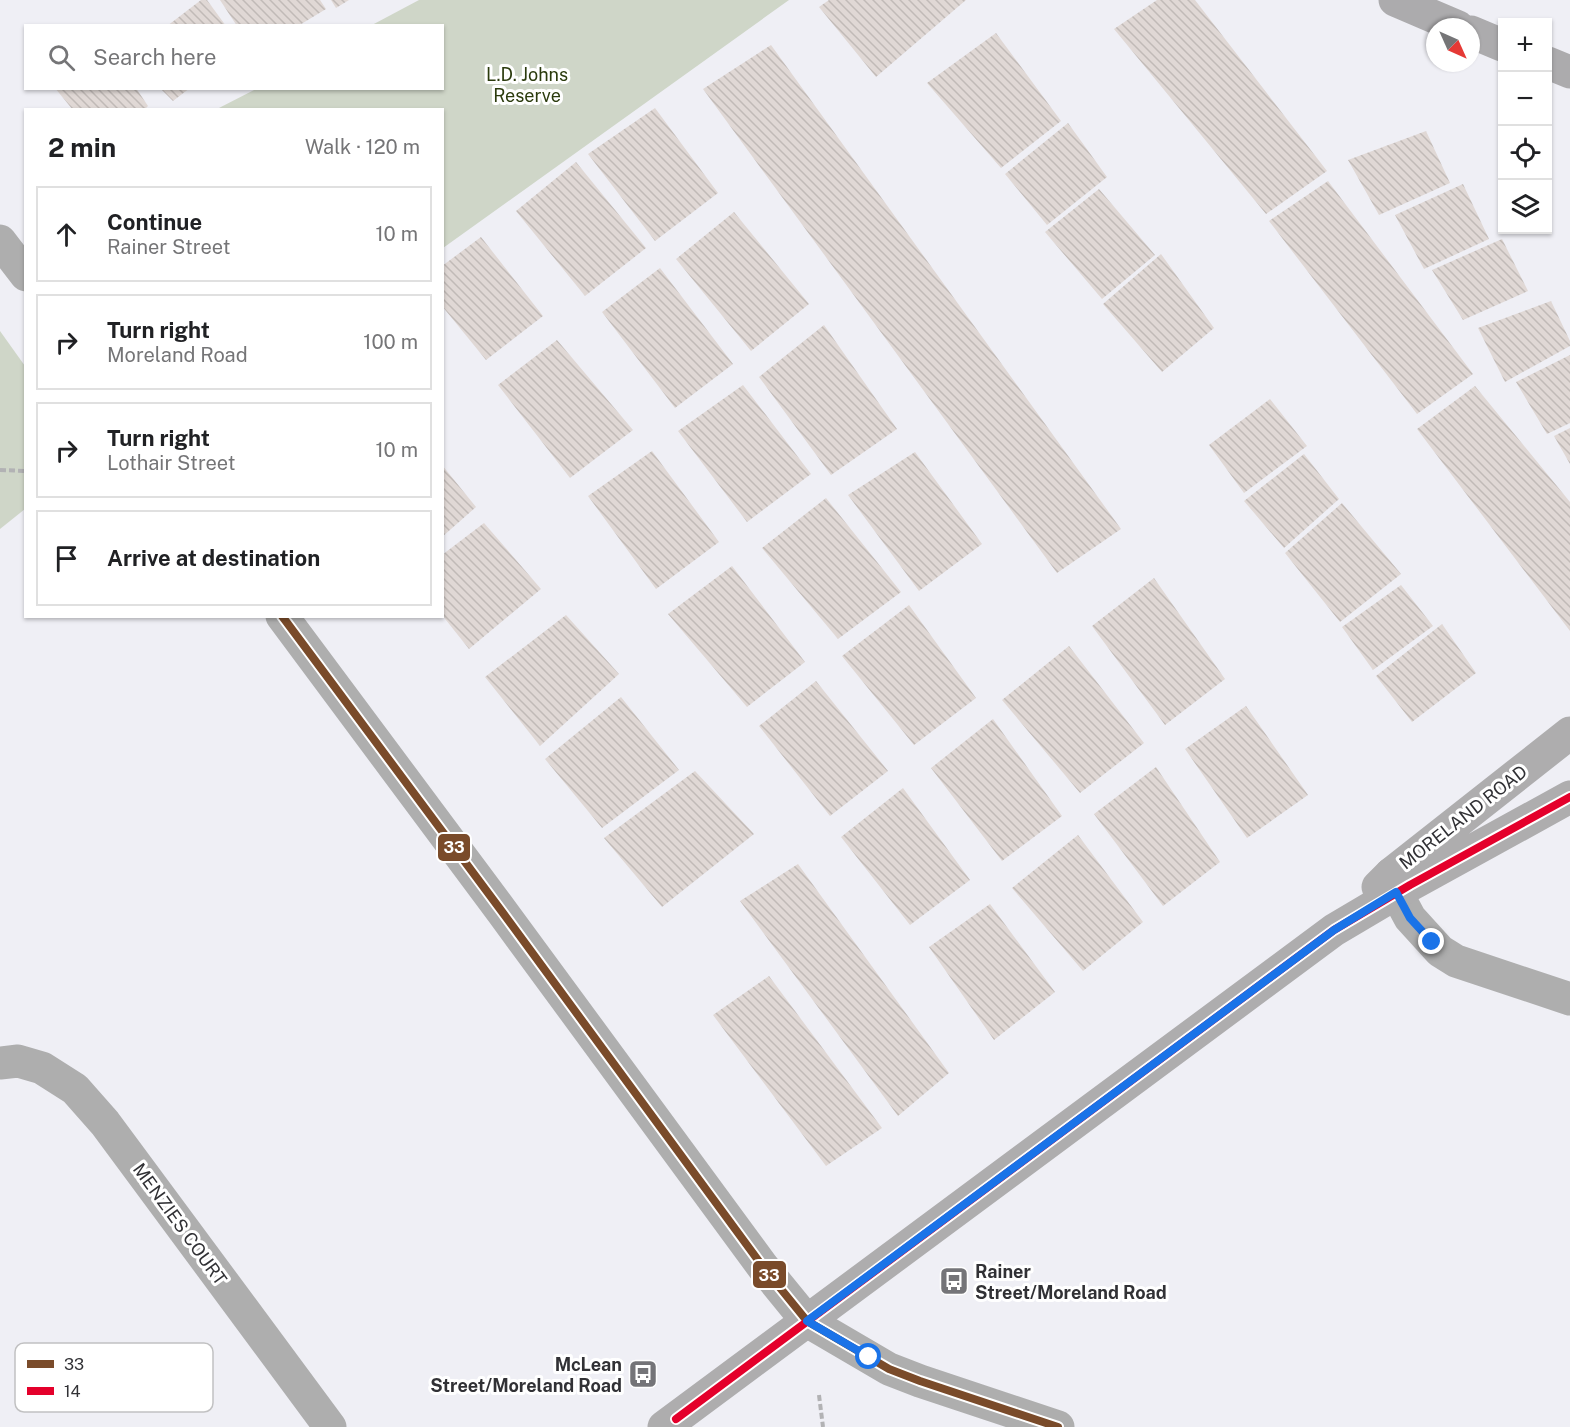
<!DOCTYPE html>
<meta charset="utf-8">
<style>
body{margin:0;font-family:"Public Sans",sans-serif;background:#f2f2f2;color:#202124}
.controls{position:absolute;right:18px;top:18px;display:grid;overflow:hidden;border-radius:0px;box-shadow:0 2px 4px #0004}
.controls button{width:54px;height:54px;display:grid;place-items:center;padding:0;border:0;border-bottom:2px solid #e0e0e0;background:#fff;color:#202124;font:30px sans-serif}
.compass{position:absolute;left:1426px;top:18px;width:54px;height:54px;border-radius:50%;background:#fff;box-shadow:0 2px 4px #0004;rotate:135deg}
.stop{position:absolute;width:18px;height:18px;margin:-14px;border:4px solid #1a73e8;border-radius:50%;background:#fff}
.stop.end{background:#1a73e8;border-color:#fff;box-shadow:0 2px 6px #0008}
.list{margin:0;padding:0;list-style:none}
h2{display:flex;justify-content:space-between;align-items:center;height:78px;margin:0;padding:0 24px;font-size:26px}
h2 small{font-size:20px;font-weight:400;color:#757577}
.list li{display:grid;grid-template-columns:39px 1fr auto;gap:18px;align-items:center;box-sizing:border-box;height:96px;margin:0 12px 12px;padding:0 12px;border:2px solid #e0e0e0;border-radius:0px}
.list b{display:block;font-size:22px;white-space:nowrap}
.list p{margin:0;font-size:20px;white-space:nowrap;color:#757577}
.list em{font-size:20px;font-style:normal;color:#757577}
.icon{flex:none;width:33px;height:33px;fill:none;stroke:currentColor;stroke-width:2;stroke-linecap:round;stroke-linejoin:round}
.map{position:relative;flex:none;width:1570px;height:1427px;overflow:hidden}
.search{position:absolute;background:#fff;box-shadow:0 2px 4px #0004;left:24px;top:24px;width:420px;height:66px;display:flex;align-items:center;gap:15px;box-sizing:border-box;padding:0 21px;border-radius:0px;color:#757577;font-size:22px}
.panel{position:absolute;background:#fff;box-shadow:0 2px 4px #0004;left:24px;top:108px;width:420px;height:510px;border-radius:0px}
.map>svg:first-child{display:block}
.park{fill:#cfd6c8}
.building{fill:url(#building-back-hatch)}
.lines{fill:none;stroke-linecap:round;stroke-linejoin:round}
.path{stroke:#b2b2b4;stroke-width:4;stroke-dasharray:6 3;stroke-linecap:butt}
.minor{stroke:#aeaeae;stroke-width:33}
.secondary{stroke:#aeadae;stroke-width:33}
.motorway{stroke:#acabad;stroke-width:33}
.bus-1-casing{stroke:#fff;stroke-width:12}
.bus-2-casing{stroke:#fff;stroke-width:12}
.bus-1{stroke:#7a4b2a;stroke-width:8}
.bus-2{stroke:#e4002b;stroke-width:8}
.route{stroke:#1a73e8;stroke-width:8}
.labels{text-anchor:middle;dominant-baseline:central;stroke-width:6;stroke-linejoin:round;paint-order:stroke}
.park-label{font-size:18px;fill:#2b3b0d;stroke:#fff}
.street-label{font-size:18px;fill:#313135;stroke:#fff}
.poi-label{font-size:18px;font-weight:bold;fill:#313135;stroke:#fff;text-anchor:start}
.key{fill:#fff;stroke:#c1c1c2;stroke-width:1.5}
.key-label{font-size:16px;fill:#313135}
.line-badge{stroke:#fff;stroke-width:2}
.badge-label{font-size:16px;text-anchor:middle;font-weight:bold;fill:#fff}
</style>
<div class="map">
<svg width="1570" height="1427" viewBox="0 0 1570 1427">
<defs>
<pattern id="building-back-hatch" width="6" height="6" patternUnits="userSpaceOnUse" patternTransform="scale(1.5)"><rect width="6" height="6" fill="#e0d8d5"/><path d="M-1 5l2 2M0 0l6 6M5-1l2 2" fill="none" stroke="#c1bab7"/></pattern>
</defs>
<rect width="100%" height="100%" fill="#efeff5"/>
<path class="park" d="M 419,0 L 789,0 L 443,248 L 442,110 L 217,109 L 256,89 L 442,88 L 442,26 L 372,25 Z
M 0,331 L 25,366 L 25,509 L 0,529 Z"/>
<path class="building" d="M 201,0 L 207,0 L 226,26 L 167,26 Z
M 220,0 L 320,0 L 326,9 L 298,26 L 237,26 Z
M 331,0 L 349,0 L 336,8 Z
M 829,0 L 966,0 L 876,77 L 819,7 Z
M 1157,0 L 1195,0 L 1327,171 L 1266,214 L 1114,29 Z
M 996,33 L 1061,121 L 1001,168 L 927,83 Z
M 771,45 L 1121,529 L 1057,573 L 703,89 Z
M 55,88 L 136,88 L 148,106 L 144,110 L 73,110 Z
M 160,88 L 190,88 L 173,101 Z
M 655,108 L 718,193 L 655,241 L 588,154 Z
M 1068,123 L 1107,177 L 1047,225 L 1005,174 Z
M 1426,131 L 1450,183 L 1379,215 L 1348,160 Z
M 576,162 L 646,248 L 585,296 L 516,211 Z
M 1328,181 L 1473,374 L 1417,414 L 1269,221 Z
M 1463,184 L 1489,239 L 1424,269 L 1395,215 Z
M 1099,189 L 1155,255 L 1102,299 L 1045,232 Z
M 734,212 L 809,304 L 751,351 L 676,259 Z
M 481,237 L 543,316 L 486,360 L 442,306 L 442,266 Z
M 1502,239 L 1528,291 L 1463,320 L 1432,270 Z
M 1161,254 L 1214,328 L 1162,372 L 1103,304 Z
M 660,268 L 733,364 L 675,408 L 602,312 Z
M 1551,301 L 1570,341 L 1570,346 L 1505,382 L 1478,328 Z
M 824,325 L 897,429 L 831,475 L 759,377 Z
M 557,340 L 633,430 L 570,478 L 498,385 Z
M 1570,355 L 1570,423 L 1547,434 L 1516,382 Z
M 743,385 L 811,474 L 747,522 L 678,431 Z
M 1475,386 L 1570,502 L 1570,631 L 1417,429 Z
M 1270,399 L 1307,446 L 1244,493 L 1209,445 Z
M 1570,428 L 1570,464 L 1554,436 Z
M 652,451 L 719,542 L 656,589 L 588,496 Z
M 915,452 L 982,544 L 919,591 L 848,495 Z
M 1304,454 L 1339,499 L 1284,548 L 1244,501 Z
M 442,465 L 476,507 L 442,537 Z
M 826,498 L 901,592 L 838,639 L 762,548 Z
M 1342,503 L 1401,574 L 1340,622 L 1285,553 Z
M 484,523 L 541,589 L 469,649 L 442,615 L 442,555 Z
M 732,566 L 805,662 L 747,707 L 668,614 Z
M 1154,578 L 1225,679 L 1165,725 L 1092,626 Z
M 1401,585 L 1433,626 L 1373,670 L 1342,627 Z
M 909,605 L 976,698 L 914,745 L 842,656 Z
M 566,615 L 619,674 L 540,746 L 485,677 Z
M 1442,624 L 1476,673 L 1412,722 L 1376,676 Z
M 1069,646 L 1144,743 L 1080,793 L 1002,700 Z
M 816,681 L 888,771 L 830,816 L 759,726 Z
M 621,697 L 679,770 L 602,828 L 545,759 Z
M 1246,706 L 1308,795 L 1247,838 L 1185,749 Z
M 993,719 L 1062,816 L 1002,861 L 931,768 Z
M 1156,767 L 1220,862 L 1163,906 L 1094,814 Z
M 695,771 L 754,834 L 662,907 L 604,838 Z
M 903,788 L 970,880 L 910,925 L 841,837 Z
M 1078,835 L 1143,922 L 1083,971 L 1012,888 Z
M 798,864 L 949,1073 L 898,1116 L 740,901 Z
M 990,904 L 1055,992 L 994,1040 L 929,947 Z
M 769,976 L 882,1128 L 826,1166 L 713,1015 Z"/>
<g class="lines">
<path class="path" d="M 0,470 L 26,471
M 819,1395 L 823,1427"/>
<path class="minor" d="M 0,241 L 26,275
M 282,616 L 503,913 L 763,1267 L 807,1321 L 889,1369 L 920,1381 L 1058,1427
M 1391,874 L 1396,892 L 1410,918 L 1440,951 L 1456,961 L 1570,999
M 0,1063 L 18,1061 L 42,1068 L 75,1089 L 105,1123 L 330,1427"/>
<path class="secondary" d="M 1378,887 L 1391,874 L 1570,733
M 664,1427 L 1334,930 L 1410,885 L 1570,797"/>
<path class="motorway" d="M 1395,0 L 1458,27
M 1471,32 L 1502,45
M 1548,63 L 1570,72"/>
<g class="bus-1-casing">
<path id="bus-1" d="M 282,616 L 503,913 L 763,1267 L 807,1321 L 889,1369 L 920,1381 L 1058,1427"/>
</g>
<g class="bus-2-casing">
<path id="bus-2" d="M 676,1419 L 1334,930 L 1410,885 L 1570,797"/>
</g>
<use href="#bus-1" class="bus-1"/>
<use href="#bus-2" class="bus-2"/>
</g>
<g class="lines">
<path class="route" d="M 869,1357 L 807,1321 L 1334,930 L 1396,892 L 1410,918 L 1432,942"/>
</g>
<defs>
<g id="bus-square" transform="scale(1.5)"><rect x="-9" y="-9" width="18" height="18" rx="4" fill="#747478" stroke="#fff"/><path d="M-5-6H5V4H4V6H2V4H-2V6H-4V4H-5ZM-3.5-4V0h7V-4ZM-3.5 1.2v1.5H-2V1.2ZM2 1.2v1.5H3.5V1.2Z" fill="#fff"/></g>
</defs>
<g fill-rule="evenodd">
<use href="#bus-square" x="954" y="1281"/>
<use href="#bus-square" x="643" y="1374"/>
</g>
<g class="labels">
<g class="park-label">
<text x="527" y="74">L.D. Johns<tspan x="527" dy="21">Reserve</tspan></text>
</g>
<g class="street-label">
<text transform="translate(1463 817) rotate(-38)">MORELAND ROAD</text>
<text transform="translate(180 1224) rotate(54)">MENZIES COURT</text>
</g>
<g class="poi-label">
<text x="975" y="1271">Rainer<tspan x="975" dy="21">Street/Moreland Road</tspan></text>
<text x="622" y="1364" text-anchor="end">McLean<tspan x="622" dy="21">Street/Moreland Road</tspan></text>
</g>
</g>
<rect x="15" y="1343" width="198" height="69" rx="9" class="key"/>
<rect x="27" y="1360" width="27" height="8" fill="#7a4b2a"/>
<rect x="27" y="1387" width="27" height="8" fill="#e4002b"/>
<g class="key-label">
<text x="64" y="1370">33</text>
<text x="64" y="1397">14</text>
</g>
<g class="line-badge">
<rect x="437" y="833" width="34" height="29" rx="6" fill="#7a4b2a"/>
<rect x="752" y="1260" width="35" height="29" rx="6" fill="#7a4b2a"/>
</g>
<g class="badge-label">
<text x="454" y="853">33</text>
<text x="769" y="1281">33</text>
</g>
</svg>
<div class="controls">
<button>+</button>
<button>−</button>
<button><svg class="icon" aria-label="locate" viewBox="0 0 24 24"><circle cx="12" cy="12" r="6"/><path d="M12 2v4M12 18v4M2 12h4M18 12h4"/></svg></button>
<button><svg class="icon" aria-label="layers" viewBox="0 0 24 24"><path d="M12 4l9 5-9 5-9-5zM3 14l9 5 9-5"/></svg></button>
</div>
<svg class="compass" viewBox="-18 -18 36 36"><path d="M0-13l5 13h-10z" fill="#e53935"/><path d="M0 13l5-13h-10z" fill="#757577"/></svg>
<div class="stop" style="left:869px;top:1357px"></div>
<div class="stop end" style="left:1432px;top:942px"></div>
<div class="search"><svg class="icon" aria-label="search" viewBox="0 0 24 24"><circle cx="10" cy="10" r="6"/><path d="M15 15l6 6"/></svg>Search here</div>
<section class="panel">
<h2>2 min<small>Walk · 120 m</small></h2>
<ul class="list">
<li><svg class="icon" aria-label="ahead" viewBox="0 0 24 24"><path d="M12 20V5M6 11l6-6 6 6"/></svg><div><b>Continue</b><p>Rainer Street</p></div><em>10 m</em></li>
<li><svg class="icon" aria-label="right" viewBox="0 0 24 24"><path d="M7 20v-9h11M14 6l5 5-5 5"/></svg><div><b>Turn right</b><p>Moreland Road</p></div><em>100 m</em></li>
<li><svg class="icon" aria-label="right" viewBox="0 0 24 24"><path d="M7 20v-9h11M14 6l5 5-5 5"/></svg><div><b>Turn right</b><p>Lothair Street</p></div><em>10 m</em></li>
<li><svg class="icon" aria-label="arrive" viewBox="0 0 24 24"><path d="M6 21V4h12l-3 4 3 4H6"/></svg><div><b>Arrive at destination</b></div></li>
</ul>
</section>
</div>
